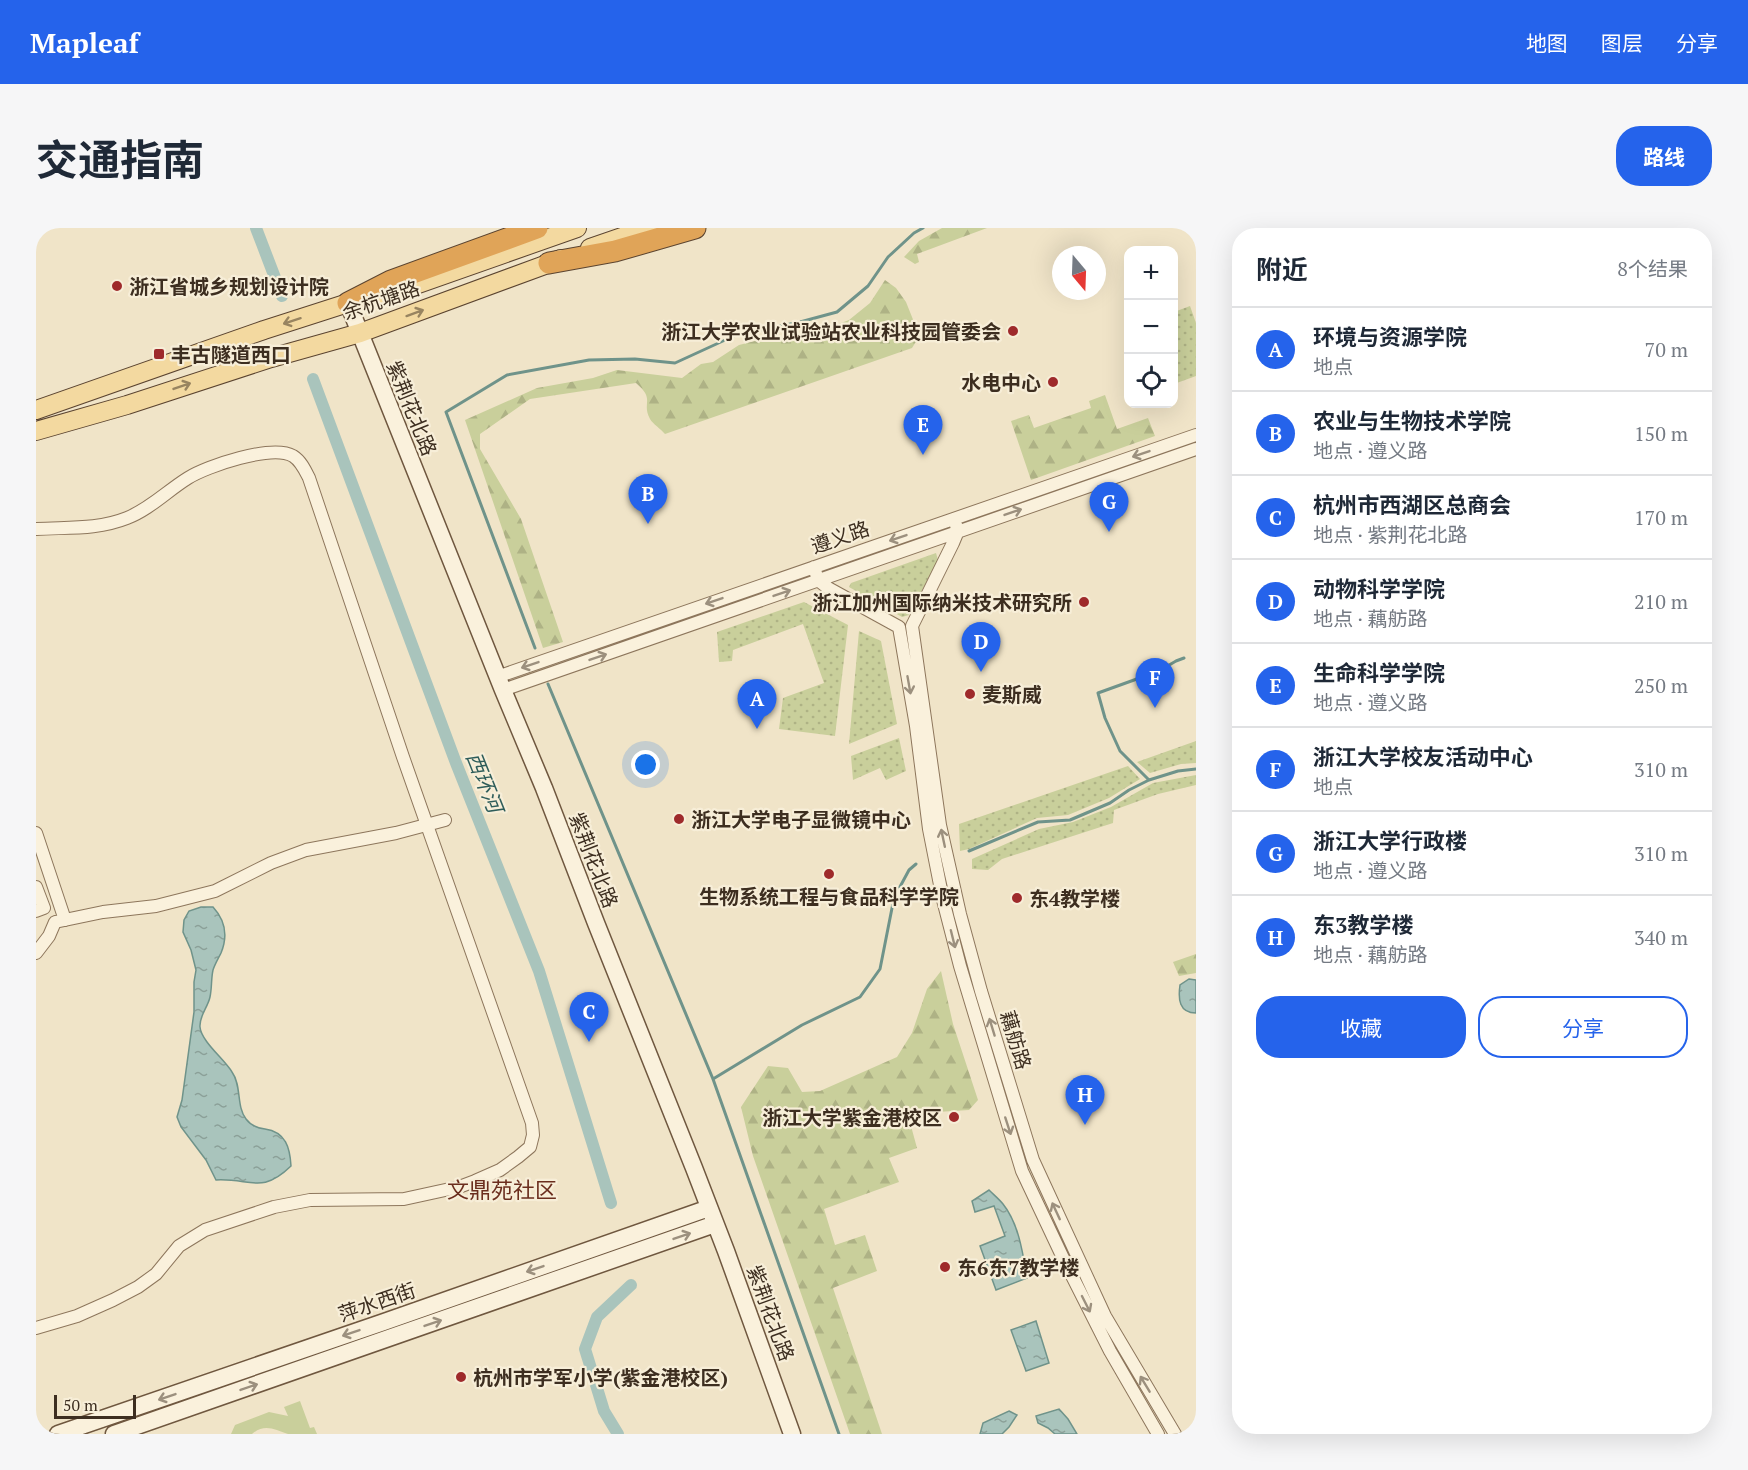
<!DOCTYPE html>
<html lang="zh">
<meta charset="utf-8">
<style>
body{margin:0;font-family:"PT Serif","Noto Sans SC",serif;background:#f6f6f7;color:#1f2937}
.controls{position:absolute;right:18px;top:18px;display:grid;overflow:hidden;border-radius:12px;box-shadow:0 6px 24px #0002}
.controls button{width:54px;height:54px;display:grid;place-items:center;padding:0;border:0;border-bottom:2px solid #e0e1e3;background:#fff;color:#1f2937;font:30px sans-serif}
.compass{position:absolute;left:1016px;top:18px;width:54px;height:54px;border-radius:50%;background:#fff;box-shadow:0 6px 24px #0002;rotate:161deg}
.scale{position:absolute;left:18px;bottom:15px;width:82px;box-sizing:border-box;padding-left:6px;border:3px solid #3d2e20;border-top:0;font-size:16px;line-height:21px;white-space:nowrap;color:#3d2e20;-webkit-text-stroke:4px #f7eed8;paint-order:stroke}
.you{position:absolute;left:610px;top:537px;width:21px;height:21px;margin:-15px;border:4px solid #fff;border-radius:50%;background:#1a73e8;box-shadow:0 0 0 9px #1a73e833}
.badge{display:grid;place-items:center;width:39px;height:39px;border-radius:50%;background:#2563eb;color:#fff;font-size:20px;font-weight:700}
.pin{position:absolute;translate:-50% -50px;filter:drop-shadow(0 2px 3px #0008)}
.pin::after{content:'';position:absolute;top:32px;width:21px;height:18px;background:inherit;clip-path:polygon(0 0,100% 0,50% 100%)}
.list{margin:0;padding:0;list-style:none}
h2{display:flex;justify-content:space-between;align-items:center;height:78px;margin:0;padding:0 24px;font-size:26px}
h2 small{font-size:20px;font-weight:400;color:#747a83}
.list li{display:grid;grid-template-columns:39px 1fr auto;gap:18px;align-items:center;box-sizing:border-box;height:84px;padding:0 24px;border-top:2px solid #e0e1e3}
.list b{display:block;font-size:22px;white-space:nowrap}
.list p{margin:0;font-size:20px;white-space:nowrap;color:#747a83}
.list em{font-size:20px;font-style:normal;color:#747a83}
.actions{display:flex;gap:12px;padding:18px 24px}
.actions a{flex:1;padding:14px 0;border:2px solid #2563eb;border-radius:24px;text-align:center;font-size:21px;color:#2563eb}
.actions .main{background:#2563eb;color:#fff}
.icon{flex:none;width:33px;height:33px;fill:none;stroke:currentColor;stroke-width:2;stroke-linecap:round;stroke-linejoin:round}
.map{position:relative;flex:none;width:1160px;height:1206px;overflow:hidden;border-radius:24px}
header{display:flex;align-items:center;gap:36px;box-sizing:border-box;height:84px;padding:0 30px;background:#2563eb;color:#fff}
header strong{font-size:28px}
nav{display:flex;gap:33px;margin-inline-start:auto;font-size:21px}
.intro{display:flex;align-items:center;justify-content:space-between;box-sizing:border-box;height:144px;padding:0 36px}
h1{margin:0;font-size:42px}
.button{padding:15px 27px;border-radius:24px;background:#2563eb;color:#fff;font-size:21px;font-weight:700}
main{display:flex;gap:36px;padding:0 36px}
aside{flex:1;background:#fff;border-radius:24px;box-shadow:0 6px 24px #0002}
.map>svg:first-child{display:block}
.grass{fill:url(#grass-dots)}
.forest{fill:url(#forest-firs)}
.pitch{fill:#c9cf9b}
.water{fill:url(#water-ripples);stroke:#6f938a;stroke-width:1.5}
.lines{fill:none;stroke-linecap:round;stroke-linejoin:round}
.stream{stroke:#6f938a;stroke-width:3}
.canal{stroke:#a9c4bc;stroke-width:12}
.street-casing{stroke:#8d765c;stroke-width:14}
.secondary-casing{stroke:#6f573f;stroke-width:19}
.primary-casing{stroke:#5b4430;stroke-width:20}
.highway-casing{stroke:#5b4430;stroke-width:23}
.street{stroke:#faf1dc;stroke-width:12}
.secondary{stroke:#faf1dc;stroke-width:16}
.primary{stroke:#f3d9a0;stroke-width:18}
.highway{stroke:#e0a458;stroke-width:21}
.oneway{stroke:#988460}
.oneway2{stroke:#9c907e}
.poi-dot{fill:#9e2a2b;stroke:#f7eed8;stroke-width:2}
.labels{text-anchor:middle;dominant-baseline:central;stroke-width:4.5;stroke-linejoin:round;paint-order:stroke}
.poi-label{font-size:20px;font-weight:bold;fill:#3d2e20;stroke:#f7eed8;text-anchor:start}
.street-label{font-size:20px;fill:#3d2e20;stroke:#f7eed8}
.water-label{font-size:21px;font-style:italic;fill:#2f5d5a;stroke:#f7eed8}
.quarter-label{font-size:22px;fill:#6b2e1e;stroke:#f7eed8}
</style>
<header>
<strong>Mapleaf</strong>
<nav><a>地图</a><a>图层</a><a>分享</a></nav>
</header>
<div class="intro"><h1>交通指南</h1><a class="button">路线</a></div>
<main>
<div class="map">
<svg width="1160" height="1206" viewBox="0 0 1160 1206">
<defs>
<pattern id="grass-dots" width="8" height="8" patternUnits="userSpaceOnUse" patternTransform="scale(1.5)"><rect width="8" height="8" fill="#c9cf9b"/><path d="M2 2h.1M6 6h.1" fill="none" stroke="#aeb285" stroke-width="1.8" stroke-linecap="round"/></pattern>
<pattern id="forest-firs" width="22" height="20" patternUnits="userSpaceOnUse" patternTransform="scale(1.5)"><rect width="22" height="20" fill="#c9cf9b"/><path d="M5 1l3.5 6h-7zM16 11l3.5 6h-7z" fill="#aeb285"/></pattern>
<pattern id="water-ripples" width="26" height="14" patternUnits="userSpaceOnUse" patternTransform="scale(1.5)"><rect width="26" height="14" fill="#a9c4bc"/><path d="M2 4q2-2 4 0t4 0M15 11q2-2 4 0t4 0" fill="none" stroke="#8ba098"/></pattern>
</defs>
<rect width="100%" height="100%" fill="#f0e4c8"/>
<path class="grass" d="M 1154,78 L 1160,95 L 1160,148 L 1138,156 L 1138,84 Z
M 900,325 L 902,332 L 873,387 L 866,389 L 813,359 L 815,355 Z
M 768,374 L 812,397 L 799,508 L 743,501 L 747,470 L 788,455 L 767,396 L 697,422 L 696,433 L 683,434 L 681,404 Z
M 823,403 L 845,413 L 861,496 L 813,516 Z
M 863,510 L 870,543 L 850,552 L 844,540 L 817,552 L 815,528 Z
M 1160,513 L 1160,535 L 1145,536 L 1114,545 L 1101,534 Z
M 1092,538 L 1104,551 L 1073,570 L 1032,587 L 1001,590 L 933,621 L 924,623 L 923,596 Z
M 1160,547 L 1160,557 L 1122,566 L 1078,582 L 1077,595 L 966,631 L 952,642 L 936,641 L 936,631 L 1003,601 L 1037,594 L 1075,579 L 1117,555 Z"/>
<path class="forest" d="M 906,0 L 951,0 L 881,26 L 883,34 L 879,36 L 868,29 L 883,13 Z
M 849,52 L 860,60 L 870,74 L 880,99 L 881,112 L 876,120 L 629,206 C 625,201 617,196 614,191 C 605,174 620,172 600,155 L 494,171 L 444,206 L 444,221 L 485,291 L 527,414 L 507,420 L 429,192 L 501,160 L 557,150 L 581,142 L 646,150 L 665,136 L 677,134 L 703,117 L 731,110 L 751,108 L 792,100 L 813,92 L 834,75 Z
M 1069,167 L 1081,201 L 1112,190 L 1119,208 L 995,252 L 975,193 L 993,187 L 998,200 L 1055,180 L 1053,173 Z
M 1160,726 L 1160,745 L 1143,748 L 1137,734 Z
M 905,743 L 917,796 L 942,872 L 933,882 L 885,885 L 875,898 L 881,920 L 853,930 L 863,954 L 788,981 L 799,1017 L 829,1007 L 841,1043 L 797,1060 L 846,1206 L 814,1206 L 717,928 L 705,879 L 732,838 L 752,840 L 766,864 L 784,863 L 861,829 L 876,805 L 891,761 Z"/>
<path class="pitch" d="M 264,1173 L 274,1200 L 278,1199 L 281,1206 C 272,1206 260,1206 252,1206 C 239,1202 229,1195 216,1206 L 195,1206 L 199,1197 L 233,1184 L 252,1188 L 248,1179 Z"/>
<path class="water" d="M 165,679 L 177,679 C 189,692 192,708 185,725 C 182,731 179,736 177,742 C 175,751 176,760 174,769 C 172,779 163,788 164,799 C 165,813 189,832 196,844 C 206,858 200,878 210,891 C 215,898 221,900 229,901 C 250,904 254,920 255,938 C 225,967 215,950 180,952 L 170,932 L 145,899 L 141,889 L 146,872 L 158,784 L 158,754 L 160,742 L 155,722 L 147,704 L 148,692 L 153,683 Z
M 1153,751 L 1160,752 L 1160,785 C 1143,785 1142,771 1144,757 Z
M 953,962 C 958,967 963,971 967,976 C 983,996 987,1026 991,1050 L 960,1062 L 944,1018 L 969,1008 L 958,978 L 939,984 L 936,973 Z
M 1000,1093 L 1013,1135 L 990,1143 L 975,1102 Z
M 1023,1181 L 1032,1191 L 1041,1206 L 1019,1206 L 1012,1200 L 1002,1195 L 1000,1188 Z
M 973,1183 L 981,1187 L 973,1199 L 966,1206 L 944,1206 L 947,1195 Z"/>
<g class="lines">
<path class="stream" d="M 499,420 L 410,184 L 471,147 L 553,132 L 599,131 L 639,135 L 700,107 L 764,94 L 801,84 L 832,58 L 852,29 L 878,5 L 887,0
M 512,456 L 677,851 L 803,1206
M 1113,552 L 1084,523 L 1069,490 L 1062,465 L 1123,443 L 1140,433 L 1148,430
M 933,623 L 1002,594 L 1034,592 L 1074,575 L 1093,562 L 1113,552 L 1142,543 L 1160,541
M 677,851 L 766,797 L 824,769 L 844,741 L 858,670 L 873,642 L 880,636"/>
<path class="canal" d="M 220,0 L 246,68
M 277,151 L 420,535 L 503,743 L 575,975
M 582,1206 L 568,1183 L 549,1121 L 561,1089 L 595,1057"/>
<g class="street-casing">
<path id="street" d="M 918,291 L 922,303 L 917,315 L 876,398 L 904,597 L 924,686 L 945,763 L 997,932 L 1069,1088 L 1139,1206
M 0,301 C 31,299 61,302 91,290 C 114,281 131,263 152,250 C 171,238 236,216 257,228 C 265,233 269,242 273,250 L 367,529 L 496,895 L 497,907 L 494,919 L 482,929 L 464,942 L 439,953 L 423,959 L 368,971 L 274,972 L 238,979 L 169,1002 L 143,1018 L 120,1046 L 102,1059 L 77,1072 L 41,1088 L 0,1100
M 778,339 L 782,352 L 792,360 L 863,399 L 880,498 L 893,601 L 907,672 L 924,738 L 986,943 L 1027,1030 L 1074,1123 L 1122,1206
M 461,449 L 1160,207
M 467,462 L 1160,221
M 0,605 L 29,692
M 0,659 L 8,680 L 0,683
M 0,725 L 13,708 L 19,694 L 67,684 L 120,678 L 179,663 L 235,635 L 270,622 L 360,605 L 409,592"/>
</g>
<g class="secondary-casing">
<path id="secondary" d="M 312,75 L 467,462 L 508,560 L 560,695 L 658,940 L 690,1023 L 756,1206
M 22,1206 L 348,1094 L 673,980
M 78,1206 L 679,996"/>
</g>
<g class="primary-casing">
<path id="primary" d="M 554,20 L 612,0
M 0,182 L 228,102 L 312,75 L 345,69 L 541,0
M 0,203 L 91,177 L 235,130 L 324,105 L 525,31"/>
</g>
<g class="highway-casing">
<path id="highway" d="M 513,35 L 579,23 L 659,0
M 312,75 L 355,53 L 501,0"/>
</g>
<use href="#street" class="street"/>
<use href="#secondary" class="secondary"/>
<use href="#primary" class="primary"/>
<use href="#highway" class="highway"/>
</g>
<defs><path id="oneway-shaft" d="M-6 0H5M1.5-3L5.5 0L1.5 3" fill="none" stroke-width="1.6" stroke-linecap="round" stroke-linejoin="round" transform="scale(1.5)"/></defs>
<g class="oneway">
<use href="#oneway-shaft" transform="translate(379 85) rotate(-20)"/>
<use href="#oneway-shaft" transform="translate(256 93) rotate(162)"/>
<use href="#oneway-shaft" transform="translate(146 158) rotate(-19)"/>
</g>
<g class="oneway2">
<use href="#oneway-shaft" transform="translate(1105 226) rotate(161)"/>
<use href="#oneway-shaft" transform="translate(977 284) rotate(-19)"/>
<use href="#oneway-shaft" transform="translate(862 310) rotate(161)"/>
<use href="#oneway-shaft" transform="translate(746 365) rotate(-19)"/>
<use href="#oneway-shaft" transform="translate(678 373) rotate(161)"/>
<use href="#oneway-shaft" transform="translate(562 429) rotate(-19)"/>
<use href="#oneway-shaft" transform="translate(494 437) rotate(161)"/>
<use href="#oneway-shaft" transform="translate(873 457) rotate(80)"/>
<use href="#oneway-shaft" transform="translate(907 610) rotate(-102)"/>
<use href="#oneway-shaft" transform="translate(917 711) rotate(76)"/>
<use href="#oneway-shaft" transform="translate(956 799) rotate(-107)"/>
<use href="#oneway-shaft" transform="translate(972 898) rotate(72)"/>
<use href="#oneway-shaft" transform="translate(1020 983) rotate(-115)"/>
<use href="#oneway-shaft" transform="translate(646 1008) rotate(-19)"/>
<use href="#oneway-shaft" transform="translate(499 1041) rotate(161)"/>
<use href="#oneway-shaft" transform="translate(1050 1076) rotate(63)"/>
<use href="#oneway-shaft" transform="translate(397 1095) rotate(-19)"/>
<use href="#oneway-shaft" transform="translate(315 1105) rotate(161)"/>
<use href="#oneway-shaft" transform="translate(1109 1156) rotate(-121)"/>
<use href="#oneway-shaft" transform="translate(213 1159) rotate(-19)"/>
<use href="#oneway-shaft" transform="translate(131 1169) rotate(161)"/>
</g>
<g class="poi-dot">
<circle cx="81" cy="58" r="6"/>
<circle cx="977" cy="103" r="6"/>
<rect x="117" y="120" width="12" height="12" rx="3"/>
<circle cx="1017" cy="154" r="6"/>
<circle cx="1048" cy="374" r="6"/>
<circle cx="934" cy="466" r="6"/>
<circle cx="643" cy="591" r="6"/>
<circle cx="793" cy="646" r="6"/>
<circle cx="981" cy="670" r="6"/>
<circle cx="918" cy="889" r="6"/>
<circle cx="909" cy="1039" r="6"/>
<circle cx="425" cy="1149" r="6"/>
</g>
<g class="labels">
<g class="poi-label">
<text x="93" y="58">浙江省城乡规划设计院</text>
<text x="965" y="103" text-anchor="end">浙江大学农业试验站农业科技园管委会</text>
<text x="135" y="126">丰古隧道西口</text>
<text x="1005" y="154" text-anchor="end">水电中心</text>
<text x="1036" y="374" text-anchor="end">浙江加州国际纳米技术研究所</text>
<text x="946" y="466">麦斯威</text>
<text x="655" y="591">浙江大学电子显微镜中心</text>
<text x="793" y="668" text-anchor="middle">生物系统工程与食品科学学院</text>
<text x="993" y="670">东4教学楼</text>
<text x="906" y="889" text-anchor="end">浙江大学紫金港校区</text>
<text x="921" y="1039">东6东7教学楼</text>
<text x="437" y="1149">杭州市学军小学(紫金港校区)</text>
</g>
<g class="street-label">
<text transform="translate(345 72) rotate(-19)">余杭塘路</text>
<text transform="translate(376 180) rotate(68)">紫荆花北路</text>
<text transform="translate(804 309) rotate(-19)">遵义路</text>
<text transform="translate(558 632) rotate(69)">紫荆花北路</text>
<text transform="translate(980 812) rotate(73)">藕舫路</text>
<text transform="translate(341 1074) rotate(-19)">萍水西街</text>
<text transform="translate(735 1085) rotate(70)">紫荆花北路</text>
</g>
<g class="water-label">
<text transform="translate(449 554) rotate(68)">西环河</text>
</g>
<g class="quarter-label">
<text x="466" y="961">文鼎苑社区</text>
</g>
</g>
</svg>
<div class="controls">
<button>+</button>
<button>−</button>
<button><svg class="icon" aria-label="locate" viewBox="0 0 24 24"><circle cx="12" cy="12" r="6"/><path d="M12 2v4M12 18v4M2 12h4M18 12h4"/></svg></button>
</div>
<svg class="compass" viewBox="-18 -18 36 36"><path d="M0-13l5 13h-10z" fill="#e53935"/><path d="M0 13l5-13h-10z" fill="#747a83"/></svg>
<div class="scale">50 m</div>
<div class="you"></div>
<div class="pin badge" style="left:721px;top:501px">A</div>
<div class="pin badge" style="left:612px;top:296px">B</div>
<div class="pin badge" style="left:553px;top:814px">C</div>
<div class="pin badge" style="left:945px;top:444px">D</div>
<div class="pin badge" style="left:887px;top:227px">E</div>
<div class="pin badge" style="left:1119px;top:480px">F</div>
<div class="pin badge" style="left:1073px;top:304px">G</div>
<div class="pin badge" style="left:1049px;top:897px">H</div>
</div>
<aside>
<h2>附近<small>8个结果</small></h2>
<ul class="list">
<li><span class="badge">A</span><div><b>环境与资源学院</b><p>地点</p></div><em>70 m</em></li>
<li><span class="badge">B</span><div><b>农业与生物技术学院</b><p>地点 · 遵义路</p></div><em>150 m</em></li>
<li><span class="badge">C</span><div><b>杭州市西湖区总商会</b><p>地点 · 紫荆花北路</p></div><em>170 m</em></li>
<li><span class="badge">D</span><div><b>动物科学学院</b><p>地点 · 藕舫路</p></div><em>210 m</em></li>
<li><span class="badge">E</span><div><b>生命科学学院</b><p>地点 · 遵义路</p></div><em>250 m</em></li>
<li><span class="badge">F</span><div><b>浙江大学校友活动中心</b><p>地点</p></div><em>310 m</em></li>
<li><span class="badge">G</span><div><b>浙江大学行政楼</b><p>地点 · 遵义路</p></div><em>310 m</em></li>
<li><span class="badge">H</span><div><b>东3教学楼</b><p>地点 · 藕舫路</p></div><em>340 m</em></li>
</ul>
<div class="actions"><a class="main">收藏</a><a>分享</a></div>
</aside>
</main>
